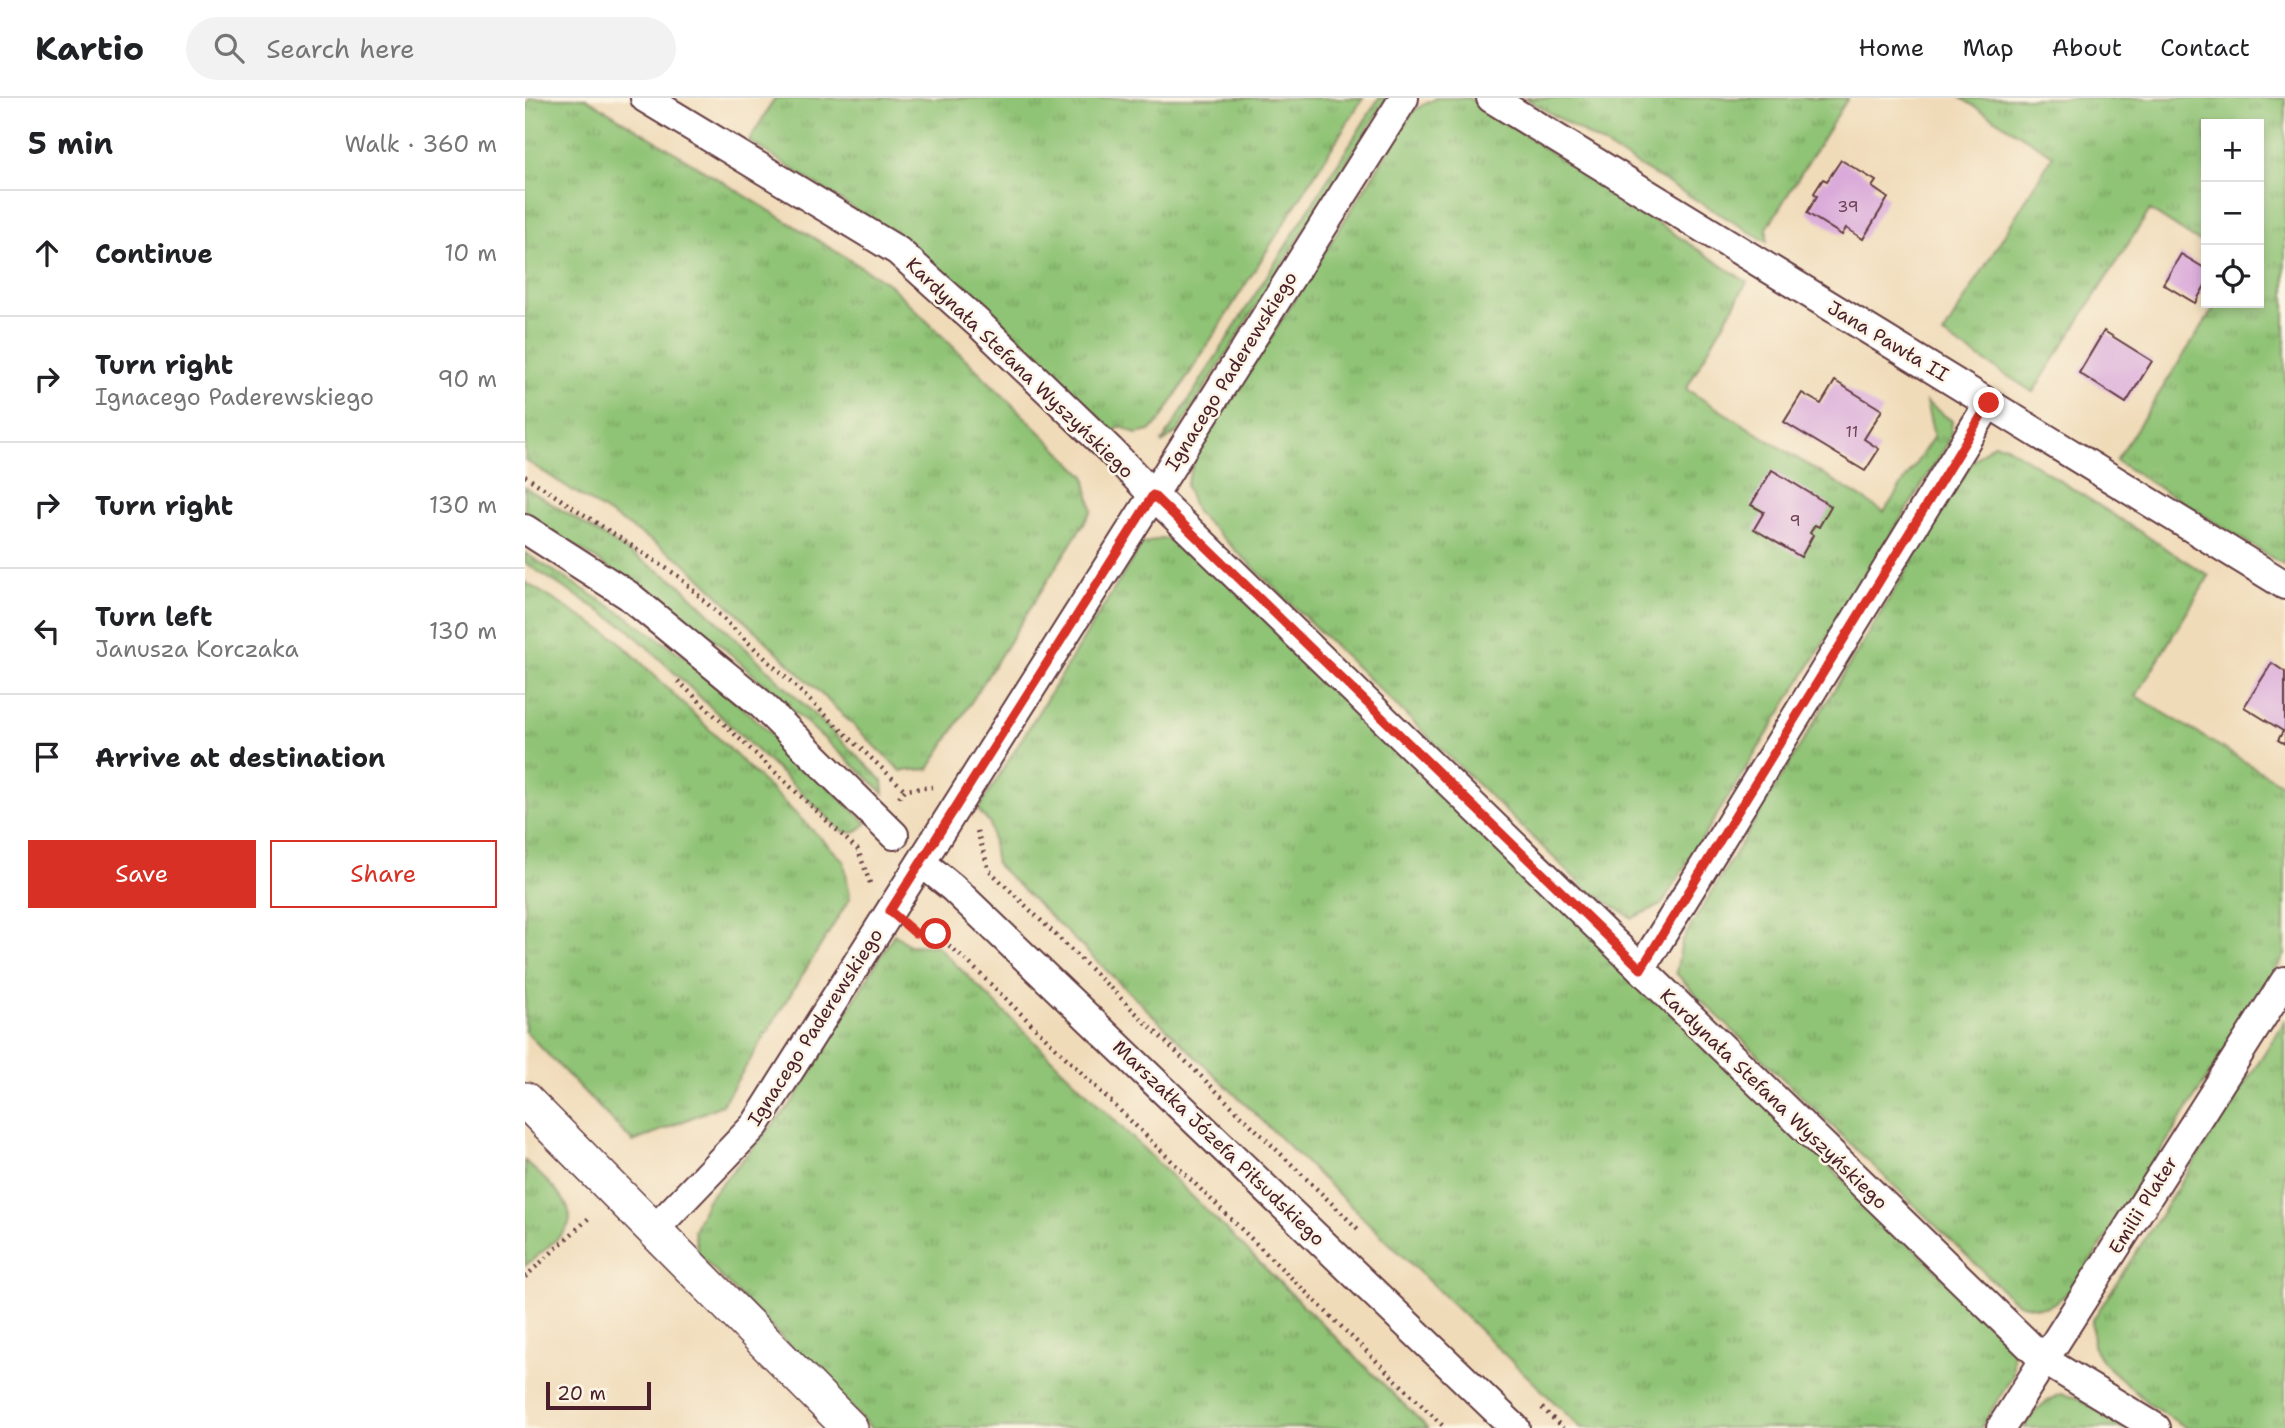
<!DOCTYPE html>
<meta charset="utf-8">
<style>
body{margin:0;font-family:"Shantell Sans",sans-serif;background:#f2f2f2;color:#202124}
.controls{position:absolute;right:21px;top:21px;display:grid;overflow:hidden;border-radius:0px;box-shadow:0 4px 10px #0003}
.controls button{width:63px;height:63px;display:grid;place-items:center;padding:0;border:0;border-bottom:2px solid #e0e0e0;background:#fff;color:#202124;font:35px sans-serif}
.scale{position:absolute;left:21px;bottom:18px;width:105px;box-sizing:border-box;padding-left:7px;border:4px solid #4a1f2b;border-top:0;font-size:19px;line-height:24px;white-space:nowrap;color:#4a1f2b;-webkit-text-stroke:5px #fcf5e5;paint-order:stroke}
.stop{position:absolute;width:21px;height:21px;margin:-16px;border:5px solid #d93025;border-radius:50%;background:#fff}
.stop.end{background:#d93025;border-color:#fff;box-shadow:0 2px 7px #0008}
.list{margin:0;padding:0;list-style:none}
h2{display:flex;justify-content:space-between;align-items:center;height:91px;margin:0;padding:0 28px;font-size:30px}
h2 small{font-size:23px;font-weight:400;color:#757577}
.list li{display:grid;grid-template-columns:46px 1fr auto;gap:21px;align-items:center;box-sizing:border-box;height:126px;padding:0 28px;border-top:2px solid #e0e0e0}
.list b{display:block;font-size:26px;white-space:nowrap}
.list p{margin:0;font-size:23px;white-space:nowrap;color:#757577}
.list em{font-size:23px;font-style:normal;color:#757577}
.actions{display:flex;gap:14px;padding:21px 28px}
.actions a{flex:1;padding:16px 0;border:2px solid #d93025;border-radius:0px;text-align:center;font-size:24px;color:#d93025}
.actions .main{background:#d93025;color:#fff}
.icon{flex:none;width:38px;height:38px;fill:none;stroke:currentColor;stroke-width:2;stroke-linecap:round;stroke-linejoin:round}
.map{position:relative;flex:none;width:1760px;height:1330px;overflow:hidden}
header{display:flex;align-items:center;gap:42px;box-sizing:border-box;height:98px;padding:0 35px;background:#fff;border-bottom:2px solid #e0e0e0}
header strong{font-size:33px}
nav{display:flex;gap:38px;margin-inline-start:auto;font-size:24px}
.search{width:490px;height:63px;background:#f2f2f2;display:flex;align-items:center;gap:18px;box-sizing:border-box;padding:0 24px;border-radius:38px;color:#757577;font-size:26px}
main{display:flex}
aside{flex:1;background:#fff}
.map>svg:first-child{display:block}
.grass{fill:url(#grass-tufts);stroke:#6c7150;stroke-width:2}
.building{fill:#daabda}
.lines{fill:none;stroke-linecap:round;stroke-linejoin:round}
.minor-casing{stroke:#633b40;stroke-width:32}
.tertiary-casing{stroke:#633b40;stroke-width:38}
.path{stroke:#633b40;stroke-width:4.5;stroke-dasharray:2 5;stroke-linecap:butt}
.minor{stroke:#fff;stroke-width:28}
.tertiary{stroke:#fff;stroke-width:35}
.route{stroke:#d93025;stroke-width:9}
.labels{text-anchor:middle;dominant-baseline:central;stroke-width:5;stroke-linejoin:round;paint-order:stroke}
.number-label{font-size:16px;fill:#6e4257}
.street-label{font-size:19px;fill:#4a1f2b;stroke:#fcf5e5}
</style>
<header>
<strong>Kartio</strong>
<div class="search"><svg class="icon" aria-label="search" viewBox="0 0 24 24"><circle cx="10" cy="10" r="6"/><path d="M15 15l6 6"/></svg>Search here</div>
<nav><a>Home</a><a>Map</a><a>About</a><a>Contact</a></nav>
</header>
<main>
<aside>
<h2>5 min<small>Walk · 360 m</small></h2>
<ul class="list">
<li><svg class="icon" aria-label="ahead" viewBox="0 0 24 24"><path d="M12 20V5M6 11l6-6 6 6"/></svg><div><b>Continue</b></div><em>10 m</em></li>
<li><svg class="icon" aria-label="right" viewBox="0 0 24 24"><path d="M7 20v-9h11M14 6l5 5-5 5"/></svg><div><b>Turn right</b><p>Ignacego Paderewskiego</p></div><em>90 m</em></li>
<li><svg class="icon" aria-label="right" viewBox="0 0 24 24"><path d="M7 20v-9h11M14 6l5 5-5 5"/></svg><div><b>Turn right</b></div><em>130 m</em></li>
<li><svg class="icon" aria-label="left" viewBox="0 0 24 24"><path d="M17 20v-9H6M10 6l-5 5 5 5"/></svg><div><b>Turn left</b><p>Janusza Korczaka</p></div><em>130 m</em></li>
<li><svg class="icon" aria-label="arrive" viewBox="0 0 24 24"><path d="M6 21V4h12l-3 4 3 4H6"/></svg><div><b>Arrive at destination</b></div></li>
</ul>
<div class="actions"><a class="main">Save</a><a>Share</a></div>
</aside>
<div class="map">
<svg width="1760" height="1330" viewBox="0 0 1760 1330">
<defs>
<pattern id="grass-tufts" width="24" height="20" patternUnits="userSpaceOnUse" patternTransform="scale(1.75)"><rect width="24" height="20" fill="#8fc374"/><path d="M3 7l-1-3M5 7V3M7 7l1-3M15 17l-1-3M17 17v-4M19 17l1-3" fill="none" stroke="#779e5f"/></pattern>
</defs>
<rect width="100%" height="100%" fill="#fcf5e5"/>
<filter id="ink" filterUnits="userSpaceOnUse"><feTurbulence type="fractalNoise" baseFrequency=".0143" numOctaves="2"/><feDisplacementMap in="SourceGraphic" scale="14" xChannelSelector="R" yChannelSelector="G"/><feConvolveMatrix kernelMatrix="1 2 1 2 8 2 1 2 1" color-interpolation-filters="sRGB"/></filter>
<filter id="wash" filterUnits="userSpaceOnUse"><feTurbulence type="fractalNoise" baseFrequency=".00686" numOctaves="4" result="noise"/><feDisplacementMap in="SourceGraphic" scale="28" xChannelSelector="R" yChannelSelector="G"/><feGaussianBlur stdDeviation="1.57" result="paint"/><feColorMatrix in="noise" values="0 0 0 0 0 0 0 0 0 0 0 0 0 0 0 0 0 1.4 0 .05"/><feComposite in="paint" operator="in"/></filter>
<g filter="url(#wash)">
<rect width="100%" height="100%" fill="#f0dbb9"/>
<path class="grass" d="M 5,0 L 61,0 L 364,186 L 560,378 L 567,412 L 404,671 L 376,673 L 158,463 L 0,362 L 0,9 Z
M 250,0 L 838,0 L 634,324 L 625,333 L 611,336 L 596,328 L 589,334 L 456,204 L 383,146 L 224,43 Z
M 854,0 L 862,0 L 653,333 L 636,346 Z
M 912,0 L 944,0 L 1222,184 L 1161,291 L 1359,414 L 1409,338 L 1401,304 L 1427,323 L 1425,342 L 1136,807 L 1107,820 L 1059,789 L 671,414 L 661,388 L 671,357 L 890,11 Z
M 1000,0 L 1323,0 L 1242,130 L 1242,144 Z
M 1436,0 L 1760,0 L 1760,468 L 1591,363 L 1692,205 L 1734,205 L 1734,26 L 1681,26 L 1681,148 L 1625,112 L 1508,294 L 1418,237 L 1528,57 Z
M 1468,346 L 1481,348 L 1684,478 L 1611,598 L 1760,688 L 1760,857 L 1549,1190 C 1524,1210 1521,1214 1490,1204 L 1172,898 L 1151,875 L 1157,843 L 1447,364 Z
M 0,389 L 153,485 L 358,683 L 359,695 L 189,541 L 72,462 L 0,417 Z
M 637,440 L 664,448 L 1488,1246 L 1488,1277 L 1456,1330 L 1056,1330 L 471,766 L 465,726 L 453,712 L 617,446 Z
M 0,455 L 101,518 L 174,569 L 342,725 L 329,735 L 317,733 L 102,530 L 0,465 Z
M 0,484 L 92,541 L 319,763 L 325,800 L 197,1007 L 108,1044 L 0,933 Z
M 369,836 L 384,847 L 412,848 L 903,1330 L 346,1330 L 173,1156 L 169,1133 L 182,1102 L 267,1005 Z
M 1760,923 L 1760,1330 L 1662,1330 L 1625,1307 L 1577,1263 L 1568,1248 L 1567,1223 Z
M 0,1063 C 15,1078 58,1109 41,1131 C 30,1145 13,1157 0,1168 Z
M 1535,1296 L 1553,1300 L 1602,1330 L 1498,1330 C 1509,1313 1517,1305 1535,1296 Z"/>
<g id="blocks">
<path class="building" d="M 1316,62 L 1351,83 L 1347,89 L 1363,100 L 1338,141 L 1321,130 L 1317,137 L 1282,115 L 1292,98 L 1289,95 L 1298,81 L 1302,83 Z
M 1656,156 L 1681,171 L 1681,186 L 1670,205 L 1638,186 Z
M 1579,233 L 1627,263 L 1601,305 L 1554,275 Z
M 1310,283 L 1357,312 L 1339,341 L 1354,351 L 1340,373 L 1259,324 L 1277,295 L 1296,306 Z
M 1247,372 L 1306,408 L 1294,429 L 1290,427 L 1285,435 L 1288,437 L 1276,459 L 1229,431 L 1239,414 L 1226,407 Z
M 1747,565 L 1760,574 L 1760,646 L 1753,642 L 1758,633 L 1719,609 Z"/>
</g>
</g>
<g filter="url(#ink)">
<use href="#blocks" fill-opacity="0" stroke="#633b40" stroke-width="2"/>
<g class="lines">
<g class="minor-casing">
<path id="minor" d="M 120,0 L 373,153 L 454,226 L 585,352 L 628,397 L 1519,1262 L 1631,1330
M 966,0 L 1760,487
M 0,431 L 103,497 L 236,606 L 369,737
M 396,764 L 428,790 L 990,1330
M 1116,871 L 1464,305
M 129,1132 L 230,1027 L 879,0
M 1476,1330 L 1760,883"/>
</g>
<g class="tertiary-casing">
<path id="tertiary" d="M 0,1002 L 325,1330"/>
</g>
<path class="path" d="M 0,378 L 153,478 L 380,692
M 153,583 L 333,752 L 346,788
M 374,699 L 380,692 L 407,689
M 452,733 L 464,772 L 835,1133
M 388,832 L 390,835 L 411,836 L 443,864 L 920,1330
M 0,1179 L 66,1118
M 1017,1310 L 1038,1330"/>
<use href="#minor" class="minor"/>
<use href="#tertiary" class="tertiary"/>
</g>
</g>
<g class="lines" filter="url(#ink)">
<path class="route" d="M 411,836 L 390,835 L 365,813 L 628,397 L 1116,871 L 1464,305"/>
</g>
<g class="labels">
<g class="number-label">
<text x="1323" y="108">39</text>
<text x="1327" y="333">11</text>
<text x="1270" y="422">9</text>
</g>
<g class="street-label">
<text transform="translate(1363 243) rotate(31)">Jana Pawła II</text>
<text transform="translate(495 270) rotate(44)">Kardynała Stefana Wyszyńskiego</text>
<text transform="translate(706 273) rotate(-58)">Ignacego Paderewskiego</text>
<text transform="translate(290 929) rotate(-57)">Ignacego Paderewskiego</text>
<text transform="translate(1249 1001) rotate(44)">Kardynała Stefana Wyszyńskiego</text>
<text transform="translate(694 1045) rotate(44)">Marszałka Józefa Piłsudskiego</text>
<text transform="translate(1618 1107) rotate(-58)">Emilii Plater</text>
</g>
</g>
</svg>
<div class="controls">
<button>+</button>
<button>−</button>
<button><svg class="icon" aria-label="locate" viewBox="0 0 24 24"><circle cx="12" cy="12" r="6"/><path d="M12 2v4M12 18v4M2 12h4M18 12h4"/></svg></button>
</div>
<div class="scale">20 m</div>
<div class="stop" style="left:411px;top:836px"></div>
<div class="stop end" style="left:1464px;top:305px"></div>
</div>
</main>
